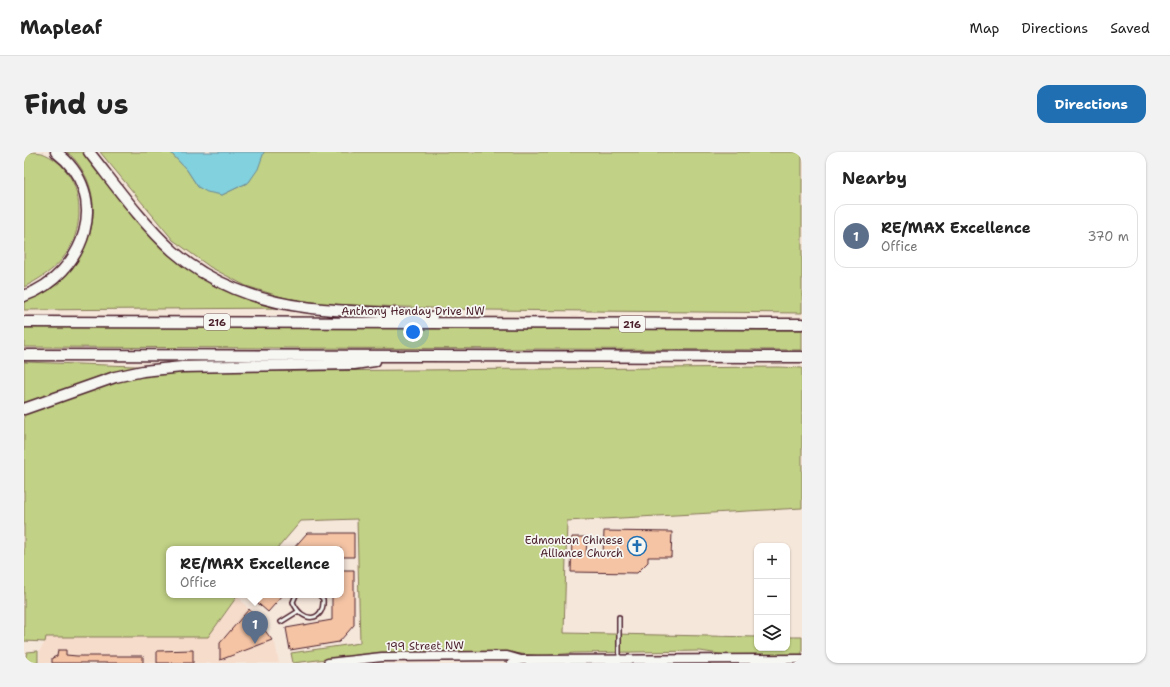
<!DOCTYPE html>
<meta charset="utf-8">
<style>
body{margin:0;font-family:"Shantell Sans",sans-serif;background:#f2f2f2;color:#222}
.controls{position:absolute;right:12px;bottom:12px;display:grid;overflow:hidden;border-radius:8px;box-shadow:0 1px 3px #0004}
.controls button{width:36px;height:36px;display:grid;place-items:center;padding:0;border:0;border-bottom:1px solid #e0e0e0;background:#fff;color:#222;font:20px sans-serif}
.you{position:absolute;left:389px;top:180px;width:14px;height:14px;margin:-10px;border:3px solid #fff;border-radius:50%;background:#1a73e8;box-shadow:0 0 0 6px #1a73e833}
.badge{display:grid;place-items:center;width:26px;height:26px;border-radius:50%;background:#1f6fb2;color:#fff;font-size:13px;font-weight:700}
.pin{position:absolute;translate:-50% -33px;filter:drop-shadow(0 1px 2px #0008)}
.pin::after{content:'';position:absolute;top:21px;width:14px;height:12px;background:inherit;clip-path:polygon(0 0,100% 0,50% 100%)}
.popup{position:absolute;left:142px;top:394px;width:178px;height:52px;box-sizing:border-box;display:grid;place-content:center;border-radius:8px;background:#fff;filter:drop-shadow(0 1px 3px #0005);font-size:13px;white-space:nowrap;color:#767676}
.popup b{font-size:15px;color:#222}
.popup::after{content:'';position:absolute;left:50%;top:100%;margin-left:-8px;border:8px solid transparent;border-top-color:#fff}
.list{margin:0;padding:0;list-style:none}
h2{display:flex;justify-content:space-between;align-items:center;height:52px;margin:0;padding:0 16px;font-size:17px}
h2 small{font-size:13px;font-weight:400;color:#767676}
.list li{display:grid;grid-template-columns:26px 1fr auto;gap:12px;align-items:center;box-sizing:border-box;height:64px;margin:0 8px 8px;padding:0 8px;border:1px solid #e0e0e0;border-radius:12px}
.list b{display:block;font-size:15px;white-space:nowrap}
.list p{margin:0;font-size:13px;white-space:nowrap;color:#767676}
.list em{font-size:13px;font-style:normal;color:#767676}
.icon{flex:none;width:22px;height:22px;fill:none;stroke:currentColor;stroke-width:2;stroke-linecap:round;stroke-linejoin:round}
.map{position:relative;flex:none;width:778px;height:511px;overflow:hidden;border-radius:12px}
header{display:flex;align-items:center;gap:24px;box-sizing:border-box;height:56px;padding:0 20px;background:#fff;border-bottom:1px solid #e0e0e0}
header strong{font-size:19px}
nav{display:flex;gap:22px;margin-inline-start:auto;font-size:14px}
.intro{display:flex;align-items:center;justify-content:space-between;box-sizing:border-box;height:96px;padding:0 24px}
h1{margin:0;font-size:28px}
.button{padding:10px 18px;border-radius:12px;background:#1f6fb2;color:#fff;font-size:14px;font-weight:700}
main{display:flex;gap:24px;padding:0 24px}
aside{flex:1;background:#fff;border-radius:12px;box-shadow:0 1px 3px #0004}
.map>svg:first-child{display:block}
.built{fill:#f6dccb}
.green{fill:#c1d185;stroke:#867858}
.water{fill:#82d1de;stroke:#6c8a96}
.building{fill:#f5c4a5;stroke:#4a1f2b}
.lines{fill:none;stroke-linecap:round;stroke-linejoin:round}
.lane-casing{stroke:#4a1f2b;stroke-width:6}
.secondary-casing{stroke:#4a1f2b;stroke-width:11}
.highway-casing{stroke:#4a1f2b;stroke-width:13}
.lane{stroke:#f6f6f2;stroke-width:3}
.secondary{stroke:#f6f6f2;stroke-width:8}
.highway{stroke:#f6f6f2;stroke-width:10}
.labels{text-anchor:middle;dominant-baseline:central;stroke-width:3.5;stroke-linejoin:round;paint-order:stroke}
.shield{fill:#f6f6f2;stroke:#7e6067;stroke-width:1}
.shield-label{font-size:10px;font-weight:bold;fill:#4a1f2b}
.street-label{font-size:11px;fill:#4a1f2b;stroke:#f6f6f2}
.poi-label{font-size:11px;fill:#4a1f2b;stroke:#f6f6f2;text-anchor:end}
</style>
<header>
<strong>Mapleaf</strong>
<nav><a>Map</a><a>Directions</a><a>Saved</a></nav>
</header>
<div class="intro"><h1>Find us</h1><a class="button">Directions</a></div>
<main>
<div class="map">
<svg width="778" height="511" viewBox="0 0 778 511">
<rect width="100%" height="100%" fill="#f6e7db"/>
<filter id="ink" filterUnits="userSpaceOnUse"><feTurbulence type="fractalNoise" baseFrequency=".025" numOctaves="2"/><feDisplacementMap in="SourceGraphic" scale="8" xChannelSelector="R" yChannelSelector="G"/><feConvolveMatrix kernelMatrix="1 2 1 2 8 2 1 2 1" color-interpolation-filters="sRGB"/></filter>
<g filter="url(#ink)">
<path class="built" d="M 214,444 L 251,491 L 255,511 L 16,511 L 16,498 L 21,490 L 21,485 L 184,485 Z"/>
<path class="green" d="M 0,0 C 6,0 13,0 18,1 C 60,17 65,74 39,106 C 30,118 14,128 0,135 Z
M 43,0 L 59,0 L 99,50 L 152,105 L 266,156 L 0,158 L 0,148 C 49,133 84,77 63,27 C 58,17 52,7 43,0 Z
M 76,0 L 146,0 L 163,18 L 174,35 L 198,43 L 225,30 L 240,0 L 778,0 L 778,161 L 460,158 L 301,152 L 261,146 L 222,134 L 186,115 L 149,88 Z
M 0,175 L 778,178 L 778,198 L 0,195 Z
M 0,210 L 138,215 L 88,222 L 0,252 Z
M 755,215 L 778,216 L 778,356 L 543,369 L 540,481 L 733,485 L 733,496 L 763,496 L 763,485 L 778,485 L 778,504 L 709,504 L 676,499 L 550,501 L 519,504 L 474,500 L 415,499 L 344,502 L 269,511 L 267,501 L 336,491 L 333,367 L 277,369 L 253,397 L 145,397 L 145,443 L 214,443 L 184,485 L 22,485 L 21,490 L 0,489 L 0,262 L 89,230 L 148,220 Z
M 14,499 L 14,511 L 0,511 L 3,500 Z"/>
<path class="water" d="M 146,0 L 240,0 L 234,17 L 225,30 L 198,43 L 183,40 L 174,35 L 163,18 Z"/>
<path class="building" d="M 580,379 L 648,380 L 647,405 L 624,405 L 624,410 L 613,421 L 547,420 L 548,385 L 563,385 L 562,403 L 579,403 Z
M 283,381 L 330,381 L 330,405 L 317,405 L 317,397 L 269,397 Z
M 317,418 L 330,418 L 330,473 L 315,490 L 266,498 L 262,476 L 308,468 L 308,443 L 317,443 Z
M 230,443 L 259,443 L 244,460 L 228,446 Z
M 225,457 L 248,488 L 196,508 L 196,491 Z
M 34,498 L 42,498 L 42,503 L 53,504 L 119,504 L 119,511 L 28,511 L 28,506 L 33,504 Z
M 169,498 L 169,511 L 133,511 L 133,499 Z"/>
<g class="lines">
<g class="lane-casing">
<path id="lane" d="M 272,443 L 269,450 C 278,472 301,470 299,447 L 295,443
M 595,465 L 595,507
M 257,470 L 273,460"/>
</g>
<g class="secondary-casing">
<path id="secondary" d="M 304,511 L 358,505 L 483,504 L 497,508
M 488,511 L 498,508 L 778,507"/>
</g>
<g class="highway-casing">
<path id="highway" d="M 65,0 C 92,34 117,70 149,99 C 185,131 234,149 281,155 C 323,161 366,159 408,166
M 0,144 C 61,122 89,43 32,0
M 0,170 L 778,172
M 0,203 L 778,205
M 0,257 L 91,225 L 119,219 L 158,215 L 330,212 L 351,209"/>
</g>
<use href="#lane" class="lane"/>
<use href="#secondary" class="secondary"/>
<use href="#highway" class="highway"/>
</g>
</g>
<defs>
<g id="church-ring" transform="scale(1)"><circle r="9.5" fill="#f6f6f2" stroke="#1f6fb2" stroke-width="1.5"/><path d="M-1.2-6h2.4v3.5h3.3v2.4h-3.3V6h-2.4V-.1h-3.3v-2.4h3.3Z" fill="#1f6fb2"/></g>
</defs>
<g fill-rule="evenodd">
<use href="#church-ring" x="613" y="394"/>
</g>
<g class="labels">
<g class="shield">
<rect x="180" y="162" width="26" height="16" rx="3"/>
<rect x="595" y="164" width="26" height="16" rx="3"/>
</g>
<g class="shield-label">
<text x="193" y="170">216</text>
<text x="608" y="172">216</text>
</g>
<g class="street-label">
<text x="389" y="159">Anthony Henday Drive NW</text>
<text transform="translate(401 494) rotate(-1)">199 Street NW</text>
</g>
<g class="poi-label">
<text x="599" y="388">Edmonton Chinese<tspan x="599" dy="13">Alliance Church</tspan></text>
</g>
</g>
</svg>
<div class="controls">
<button>+</button>
<button>−</button>
<button><svg class="icon" aria-label="layers" viewBox="0 0 24 24"><path d="M12 4l9 5-9 5-9-5zM3 14l9 5 9-5"/></svg></button>
</div>
<div class="you"></div>
<div class="pin badge" style="left:231px;top:492px;background:#5c6f8a">1</div>
<div class="popup"><b>RE/MAX Excellence</b>Office</div>
</div>
<aside>
<h2>Nearby<small></small></h2>
<ul class="list">
<li><span class="badge" style="background:#5c6f8a">1</span><div><b>RE/MAX Excellence</b><p>Office</p></div><em>370 m</em></li>
</ul>
</aside>
</main>
